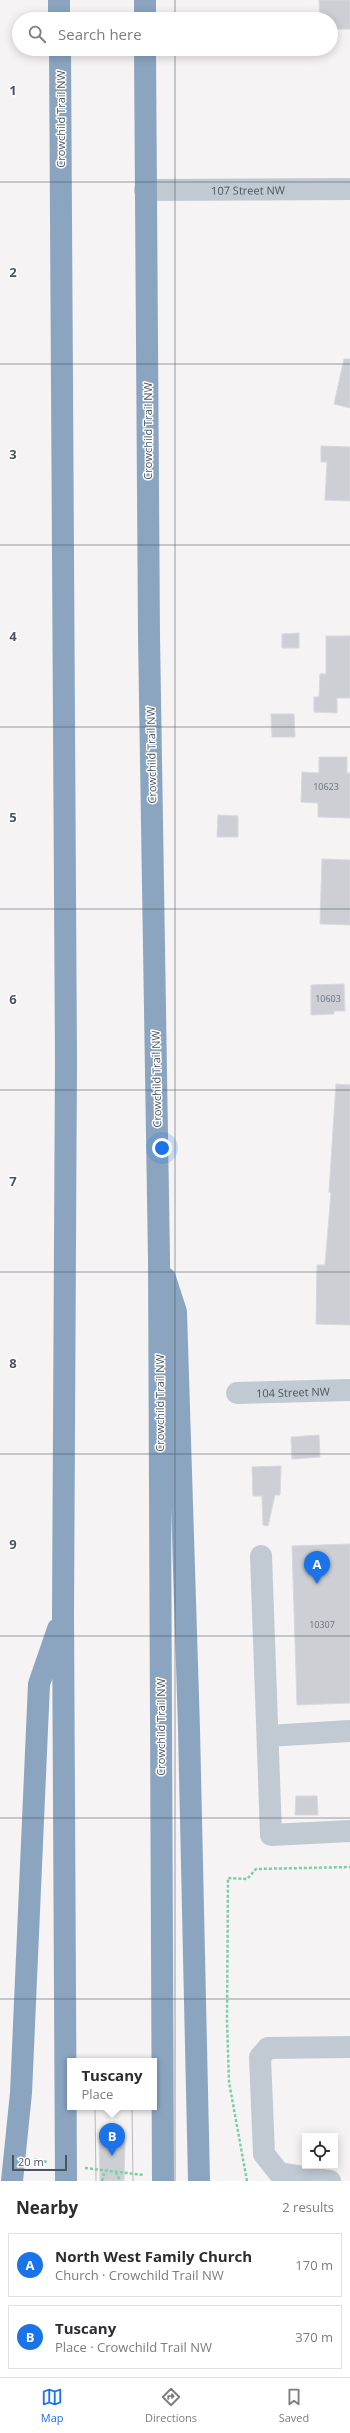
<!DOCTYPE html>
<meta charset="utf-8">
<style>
body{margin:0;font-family:"Open Sans",sans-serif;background:#f7f7f7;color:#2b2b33}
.controls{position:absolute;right:12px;bottom:12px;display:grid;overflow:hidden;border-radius:0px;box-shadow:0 2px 10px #0003}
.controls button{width:36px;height:36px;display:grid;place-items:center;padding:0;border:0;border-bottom:1px solid #e1e1e2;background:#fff;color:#2b2b33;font:20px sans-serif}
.scale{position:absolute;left:12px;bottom:10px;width:55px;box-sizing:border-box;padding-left:4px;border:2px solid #4a5661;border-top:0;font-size:11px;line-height:14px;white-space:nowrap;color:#4a5661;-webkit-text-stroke:3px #fff;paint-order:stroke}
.you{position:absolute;left:162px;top:1148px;width:14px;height:14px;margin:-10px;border:3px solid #fff;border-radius:50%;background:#1a73e8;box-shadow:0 0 0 6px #1a73e833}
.badge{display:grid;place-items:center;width:26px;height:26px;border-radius:50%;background:#1a73e8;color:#fff;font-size:13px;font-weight:700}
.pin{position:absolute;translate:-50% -33px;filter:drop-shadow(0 1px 2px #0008)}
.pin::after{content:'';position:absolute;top:21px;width:14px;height:12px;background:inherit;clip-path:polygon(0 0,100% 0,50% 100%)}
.popup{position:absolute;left:67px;top:2058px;width:90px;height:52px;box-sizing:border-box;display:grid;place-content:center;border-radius:0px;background:#fff;filter:drop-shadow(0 1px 3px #0005);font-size:13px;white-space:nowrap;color:#7c7c81}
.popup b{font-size:15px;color:#2b2b33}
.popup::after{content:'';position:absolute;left:50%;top:100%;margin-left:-8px;border:8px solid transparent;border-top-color:#fff}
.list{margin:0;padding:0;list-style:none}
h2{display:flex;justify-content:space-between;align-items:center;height:52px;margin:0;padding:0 16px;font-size:17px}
h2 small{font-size:13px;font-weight:400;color:#7c7c81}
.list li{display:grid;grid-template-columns:26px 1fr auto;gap:12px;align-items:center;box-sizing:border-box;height:64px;margin:0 8px 8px;padding:0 8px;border:1px solid #e1e1e2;border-radius:0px}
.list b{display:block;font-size:15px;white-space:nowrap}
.list p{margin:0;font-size:13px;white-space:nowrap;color:#7c7c81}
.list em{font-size:13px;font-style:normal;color:#7c7c81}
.icon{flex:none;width:22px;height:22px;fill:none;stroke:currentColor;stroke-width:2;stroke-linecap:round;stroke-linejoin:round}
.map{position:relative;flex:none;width:350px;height:2181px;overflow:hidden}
.search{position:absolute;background:#fff;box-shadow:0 2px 10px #0003;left:12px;right:12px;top:12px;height:44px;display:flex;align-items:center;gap:10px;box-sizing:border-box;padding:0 14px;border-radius:22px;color:#7c7c81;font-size:15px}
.sheet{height:196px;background:#fff}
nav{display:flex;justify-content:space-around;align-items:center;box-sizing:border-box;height:56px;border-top:1px solid #e1e1e2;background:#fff;font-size:11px;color:#7c7c81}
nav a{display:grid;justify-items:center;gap:2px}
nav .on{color:#1a73e8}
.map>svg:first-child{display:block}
.building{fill:#cdcfd5;stroke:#d7d9de}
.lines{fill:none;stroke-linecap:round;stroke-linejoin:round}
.path{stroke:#7ad0a6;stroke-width:2.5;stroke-dasharray:3 2;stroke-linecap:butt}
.minor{stroke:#c1cad2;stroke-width:22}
.highway{stroke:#8ba5c1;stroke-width:22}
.tram{stroke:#b5b8bd;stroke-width:1}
.grid{fill:none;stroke:#4a5661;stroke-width:1;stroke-opacity:0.55}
.labels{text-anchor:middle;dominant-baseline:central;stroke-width:3;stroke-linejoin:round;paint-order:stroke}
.number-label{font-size:9px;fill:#6b747e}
.street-label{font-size:11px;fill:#4a5661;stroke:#fff}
.grid-label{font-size:13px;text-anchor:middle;font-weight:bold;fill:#4a5661;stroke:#fff;stroke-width:3;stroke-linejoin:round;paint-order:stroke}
</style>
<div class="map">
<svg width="350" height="2181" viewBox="0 0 350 2181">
<rect width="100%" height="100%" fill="#f5f3f3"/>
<path class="building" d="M 319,0 L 350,0 L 350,29 L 331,29 L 331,19 L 320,19 Z
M 344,359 L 350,359 L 350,408 L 334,404 Z
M 321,446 L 350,447 L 350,501 L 325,500 L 327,462 L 321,462 Z
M 299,633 L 299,648 L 282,648 L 282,634 Z
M 326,636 L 350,636 L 350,698 L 337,698 L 337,713 L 314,712 L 314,697 L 319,697 L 320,674 L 326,674 Z
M 271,714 L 294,714 L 295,737 L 272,737 Z
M 319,757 L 347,757 L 347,773 L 350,773 L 350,818 L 318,817 L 318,803 L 301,802 L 302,772 L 319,773 Z
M 218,815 L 238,816 L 238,837 L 217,837 Z
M 322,859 L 350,860 L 350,925 L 320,924 Z
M 344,984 L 345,1011 L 334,1011 L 334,1014 L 311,1015 L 311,985 Z
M 336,1084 L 350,1085 L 350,1325 L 316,1324 L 317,1265 L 325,1265 L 331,1193 L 329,1192 Z
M 319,1435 L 320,1457 L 292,1459 L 291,1437 Z
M 281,1466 L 280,1495 L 275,1495 L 268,1526 L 263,1525 L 262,1496 L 253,1496 L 252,1467 Z
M 350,1544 L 350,1703 L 297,1705 L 292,1546 Z
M 296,1796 L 317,1796 L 318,1815 L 295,1815 Z
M 99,2141 L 125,2141 L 124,2181 L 100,2181 Z"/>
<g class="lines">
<path class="path" d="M 34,2159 L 47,2162
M 85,2168 L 144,2175
M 116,2172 L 120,2181
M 102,2181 L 105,2171
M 247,2181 L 229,2082 L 227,2021 L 228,1878 L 247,1879 L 256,1869 L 350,1867"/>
<g class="minor">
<path id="s1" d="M 145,190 L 350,189"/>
<path id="s2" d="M 237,1393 L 350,1390"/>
<path d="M 261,1556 L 271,1835 L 350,1831"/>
<path d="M 268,1736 L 350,1731"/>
<path d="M 330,2181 L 279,2173 L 264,2154 L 260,2057 L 268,2048 L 350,2047"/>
</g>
<path class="highway" d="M 59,0 L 59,19
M 145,0 L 145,19
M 60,49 L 66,1061 L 63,1613 L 66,2181
M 145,49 L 149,636 L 159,1259 L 163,2181
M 165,1278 L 176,1312 L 189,1729 L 199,2181
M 12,2181 L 21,2093 L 39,1684 L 58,1629"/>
<path class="tram" d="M 95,2107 L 96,2181
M 132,2107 L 133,2181"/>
</g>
<path class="grid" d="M 175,0 L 175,19M 175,49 L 175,2181M 0,182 L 350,182M 0,364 L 350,364M 0,545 L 350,545M 0,727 L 350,727M 0,909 L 350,909M 0,1090 L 350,1090M 0,1272 L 350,1272M 0,1454 L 350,1454M 0,1636 L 350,1636M 0,1818 L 350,1818M 0,1999 L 350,1999"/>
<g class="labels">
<g class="number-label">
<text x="326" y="786">10623</text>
<text x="328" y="998">10603</text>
<text x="322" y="1624">10307</text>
</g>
<g class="street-label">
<text transform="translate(60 119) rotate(-90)">Crowchild Trail NW</text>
<text stroke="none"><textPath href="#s1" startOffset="103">107 Street NW</textPath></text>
<text transform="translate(147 431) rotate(-90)">Crowchild Trail NW</text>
<text transform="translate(151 755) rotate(-91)">Crowchild Trail NW</text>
<text transform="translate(156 1079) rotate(-91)">Crowchild Trail NW</text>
<text stroke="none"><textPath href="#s2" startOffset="56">104 Street NW</textPath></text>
<text transform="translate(159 1403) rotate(-90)">Crowchild Trail NW</text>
<text transform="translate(160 1727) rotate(-90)">Crowchild Trail NW</text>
</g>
</g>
<g class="grid-label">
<text x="13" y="95">1</text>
<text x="13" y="277">2</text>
<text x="13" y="459">3</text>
<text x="13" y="641">4</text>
<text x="13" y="822">5</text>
<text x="13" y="1004">6</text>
<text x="13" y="1186">7</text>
<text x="13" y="1368">8</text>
<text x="13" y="1549">9</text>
</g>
</svg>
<div class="controls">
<button><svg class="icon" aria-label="locate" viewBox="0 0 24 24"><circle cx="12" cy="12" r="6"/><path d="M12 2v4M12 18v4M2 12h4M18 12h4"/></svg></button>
</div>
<div class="scale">20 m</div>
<div class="you"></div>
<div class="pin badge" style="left:317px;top:1584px">A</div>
<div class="pin badge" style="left:112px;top:2156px">B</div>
<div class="popup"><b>Tuscany</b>Place</div>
<div class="search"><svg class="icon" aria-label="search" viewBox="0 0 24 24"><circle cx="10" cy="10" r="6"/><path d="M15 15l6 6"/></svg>Search here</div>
</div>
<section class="sheet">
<h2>Nearby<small>2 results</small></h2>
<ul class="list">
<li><span class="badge">A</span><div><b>North West Family Church</b><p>Church · Crowchild Trail NW</p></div><em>170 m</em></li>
<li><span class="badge">B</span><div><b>Tuscany</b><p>Place · Crowchild Trail NW</p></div><em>370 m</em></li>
</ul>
</section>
<nav>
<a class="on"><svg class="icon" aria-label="map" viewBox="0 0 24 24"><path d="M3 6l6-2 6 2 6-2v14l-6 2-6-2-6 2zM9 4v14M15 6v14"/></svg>Map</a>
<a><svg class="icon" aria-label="directions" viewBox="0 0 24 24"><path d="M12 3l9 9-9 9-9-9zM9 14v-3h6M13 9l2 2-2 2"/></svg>Directions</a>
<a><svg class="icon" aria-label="saved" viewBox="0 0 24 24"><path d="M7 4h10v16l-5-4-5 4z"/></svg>Saved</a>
</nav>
